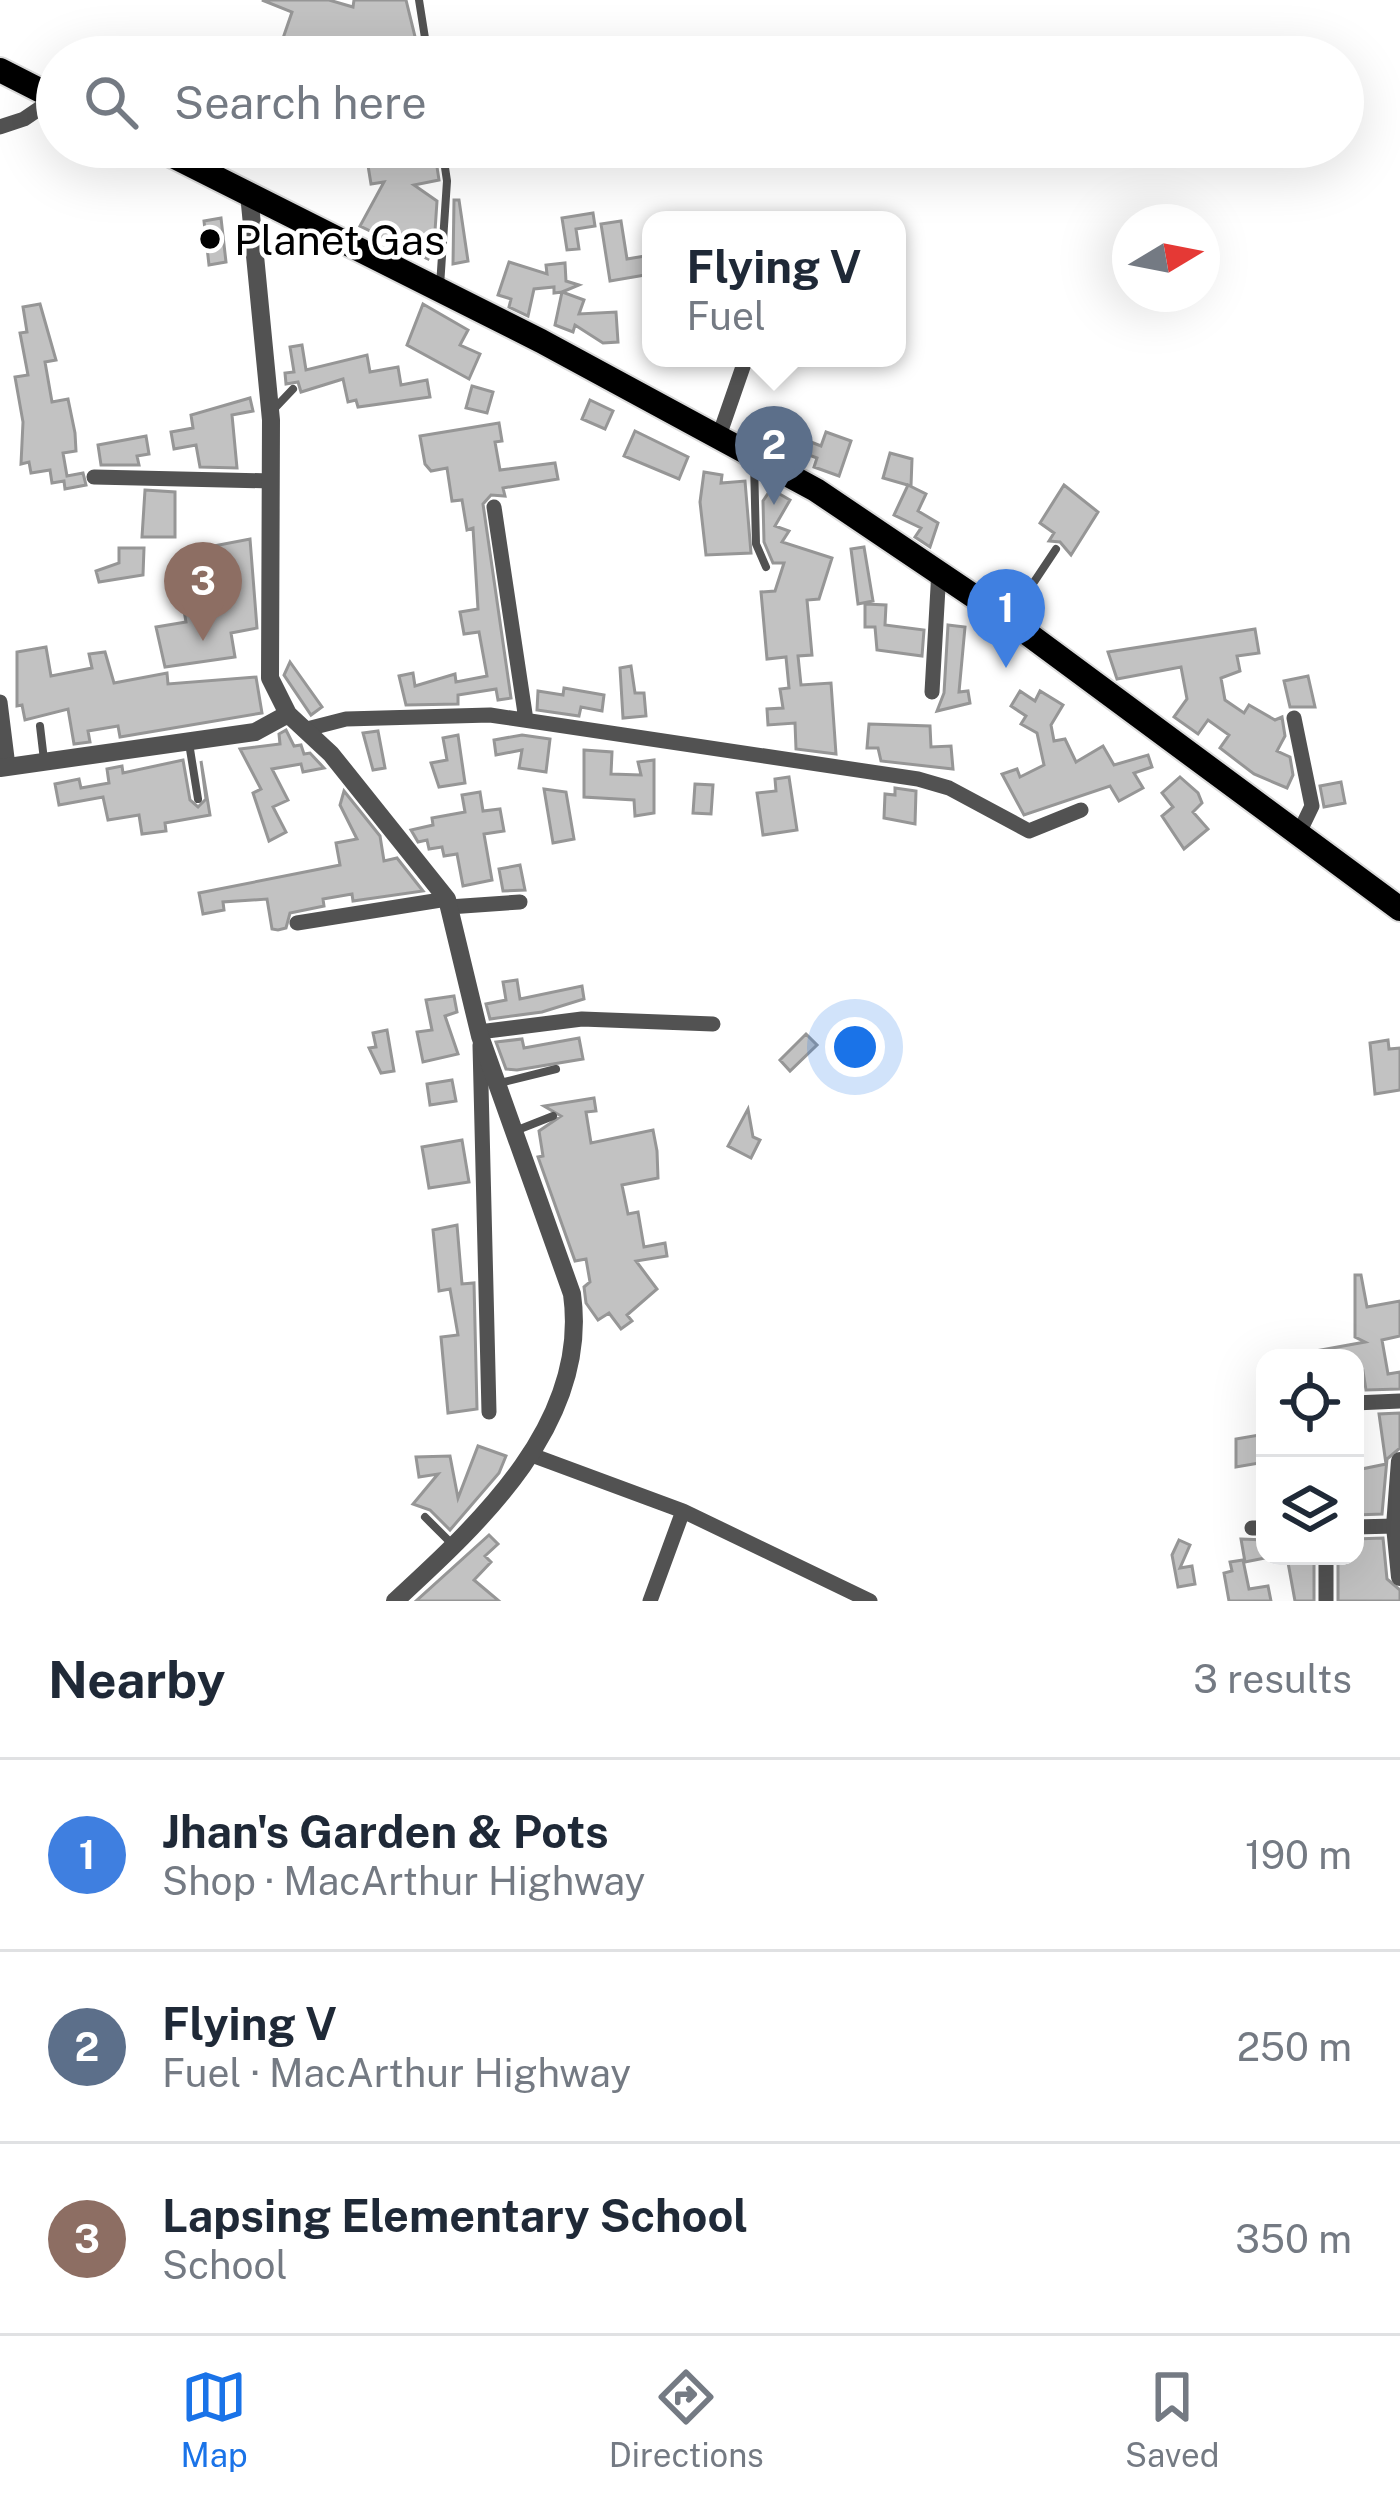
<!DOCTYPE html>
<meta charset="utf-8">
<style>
body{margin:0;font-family:"Public Sans",sans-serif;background:#f6f6f7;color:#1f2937}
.controls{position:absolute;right:36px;bottom:36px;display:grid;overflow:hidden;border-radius:24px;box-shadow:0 12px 48px #0002}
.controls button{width:108px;height:108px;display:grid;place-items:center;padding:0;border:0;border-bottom:3px solid #e0e1e3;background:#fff;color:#1f2937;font:60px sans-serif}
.compass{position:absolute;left:1112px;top:204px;width:108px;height:108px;border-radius:50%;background:#fff;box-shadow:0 12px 48px #0002;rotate:80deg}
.you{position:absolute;left:855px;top:1047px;width:42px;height:42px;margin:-30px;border:9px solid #fff;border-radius:50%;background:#1a73e8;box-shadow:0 0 0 18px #1a73e833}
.badge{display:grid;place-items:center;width:78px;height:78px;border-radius:50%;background:#1a73e8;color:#fff;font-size:39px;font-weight:700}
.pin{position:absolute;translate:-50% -99px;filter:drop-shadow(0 3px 6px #0008)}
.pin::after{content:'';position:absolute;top:63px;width:42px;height:36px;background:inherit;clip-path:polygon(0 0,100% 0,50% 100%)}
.popup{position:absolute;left:642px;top:211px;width:264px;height:156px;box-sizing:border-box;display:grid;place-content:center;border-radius:24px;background:#fff;filter:drop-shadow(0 3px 9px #0005);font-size:39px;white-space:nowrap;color:#747a83}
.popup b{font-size:45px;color:#1f2937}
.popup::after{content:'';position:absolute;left:50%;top:100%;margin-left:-24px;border:24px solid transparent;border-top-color:#fff}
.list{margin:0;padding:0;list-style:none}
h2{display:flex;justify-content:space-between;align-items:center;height:156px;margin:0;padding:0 48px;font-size:51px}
h2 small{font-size:39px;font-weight:400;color:#747a83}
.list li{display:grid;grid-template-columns:78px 1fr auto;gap:36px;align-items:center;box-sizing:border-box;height:192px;padding:0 48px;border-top:3px solid #e0e1e3}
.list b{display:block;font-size:45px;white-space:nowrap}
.list p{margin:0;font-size:39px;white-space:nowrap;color:#747a83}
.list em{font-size:39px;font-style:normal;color:#747a83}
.icon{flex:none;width:66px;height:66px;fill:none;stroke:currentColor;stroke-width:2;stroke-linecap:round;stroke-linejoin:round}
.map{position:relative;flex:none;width:1400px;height:1601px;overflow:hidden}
.search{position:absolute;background:#fff;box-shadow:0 12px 48px #0002;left:36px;right:36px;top:36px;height:132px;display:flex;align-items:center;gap:30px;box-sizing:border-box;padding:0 42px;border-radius:66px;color:#747a83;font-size:45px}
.sheet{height:732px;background:#fff}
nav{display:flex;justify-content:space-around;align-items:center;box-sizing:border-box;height:168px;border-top:3px solid #e0e1e3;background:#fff;font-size:33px;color:#747a83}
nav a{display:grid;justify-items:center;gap:6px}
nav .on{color:#1a73e8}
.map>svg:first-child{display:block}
.building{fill:#c2c2c2;stroke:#969696;stroke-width:3}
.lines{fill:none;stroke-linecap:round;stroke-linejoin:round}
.trunk-casing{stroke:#dbdbdb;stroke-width:28}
.service{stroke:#525252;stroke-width:8}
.minor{stroke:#525252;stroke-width:15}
.tertiary{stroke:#525252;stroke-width:18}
.trunk{stroke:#000;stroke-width:24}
.poi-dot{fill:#000;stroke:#fff;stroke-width:4.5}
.labels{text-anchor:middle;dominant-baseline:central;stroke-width:9;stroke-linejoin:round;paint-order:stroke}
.poi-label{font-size:42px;fill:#000;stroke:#fff;text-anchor:start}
</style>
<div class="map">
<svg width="1400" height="1601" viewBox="0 0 1400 1601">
<rect width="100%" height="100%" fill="#fff"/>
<path class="building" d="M 262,0 L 329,0 L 353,7 L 354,0 L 406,0 L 420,57 L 320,57 L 281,44 L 292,12 Z
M 224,147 L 248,147 L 251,163 L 237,166 L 219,156 Z
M 365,147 L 434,147 L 439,180 L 414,185 L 437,201 L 434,246 L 428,259 L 360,226 L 384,182 L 371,184 Z
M 454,200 L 459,200 L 468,261 L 453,264 Z
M 593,213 L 595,226 L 576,229 L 579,249 L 567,250 L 562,218 Z
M 221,218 L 226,262 L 209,265 L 204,221 Z
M 621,221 L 627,259 L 651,255 L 651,274 L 610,281 L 601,224 Z
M 509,262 L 547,274 L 546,265 L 565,263 L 566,281 L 579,285 L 562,292 L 584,300 L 579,314 L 616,312 L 618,342 L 603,343 L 575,325 L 573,332 L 555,325 L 562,292 L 554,293 L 554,287 L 534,289 L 528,316 L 509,307 L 511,299 L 498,295 Z
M 40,304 L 56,360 L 45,362 L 52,402 L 68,399 L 75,433 L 76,451 L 63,453 L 67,476 L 83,473 L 86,485 L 65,489 L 64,481 L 52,483 L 50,470 L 31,473 L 29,462 L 21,464 L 23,422 L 15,377 L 28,375 L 20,333 L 27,332 L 23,307 Z
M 423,304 L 468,330 L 460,345 L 480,354 L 469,379 L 407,345 Z
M 302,345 L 306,370 L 367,355 L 370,372 L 398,367 L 401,385 L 427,380 L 430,397 L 358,407 L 356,400 L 348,402 L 343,379 L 301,392 L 298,382 L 286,384 L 285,373 L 294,372 L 290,347 Z
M 472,386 L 493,392 L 487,413 L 466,408 Z
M 250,398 L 253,411 L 232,415 L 237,468 L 200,467 L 196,445 L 174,449 L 171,432 L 193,428 L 191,415 Z
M 590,400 L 613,411 L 605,429 L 582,419 Z
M 499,423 L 502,441 L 495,442 L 500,470 L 555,463 L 558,479 L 503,488 L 505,496 L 491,495 L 483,504 L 511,698 L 498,700 L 496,689 L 458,695 L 458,704 L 406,705 L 399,676 L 413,673 L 415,686 L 455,674 L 456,682 L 487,676 L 479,632 L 464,634 L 460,612 L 478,609 L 473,528 L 467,530 L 462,500 L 452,501 L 447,468 L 431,471 L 425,464 L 420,436 Z
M 635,431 L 688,457 L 679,479 L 624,456 Z
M 826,432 L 851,441 L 839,476 L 814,467 L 817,458 L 806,454 L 811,442 L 821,446 Z
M 146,436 L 149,454 L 137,456 L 139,465 L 101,465 L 98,445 Z
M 890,453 L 912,459 L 911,486 L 883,478 Z
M 704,472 L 722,475 L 721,483 L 745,481 L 751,553 L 706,555 L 700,502 Z
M 908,485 L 926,494 L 918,511 L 938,523 L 930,547 L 915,537 L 921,528 L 894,515 Z
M 1064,485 L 1098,512 L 1071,555 L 1060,542 L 1049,541 L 1054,533 L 1040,523 Z
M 771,489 L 790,500 L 775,526 L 789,531 L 782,542 L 832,558 L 819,599 L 807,600 L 812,655 L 798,656 L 801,685 L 831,683 L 836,754 L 796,749 L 795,723 L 768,725 L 767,709 L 783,708 L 780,689 L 789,688 L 786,657 L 767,659 L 761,592 L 775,591 L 784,563 L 773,563 L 764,542 L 763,501 Z
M 145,490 L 175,492 L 175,537 L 142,537 Z
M 250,539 L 257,628 L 231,633 L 235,657 L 165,667 L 156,627 L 186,622 L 181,593 L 201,590 L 193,550 Z
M 864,547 L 873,601 L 858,604 L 851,549 Z
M 119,548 L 144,548 L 143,575 L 99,582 L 96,571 L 119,563 Z
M 865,604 L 886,605 L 885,625 L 924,630 L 922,656 L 877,650 L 875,627 L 865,627 Z
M 948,625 L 965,627 L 959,692 L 968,691 L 970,703 L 937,711 L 944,693 Z
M 1255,629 L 1259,653 L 1237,656 L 1240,671 L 1221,678 L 1225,700 L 1244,713 L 1249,705 L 1275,720 L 1282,717 L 1285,736 L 1277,751 L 1290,757 L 1293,775 L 1287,788 L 1254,774 L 1220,748 L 1229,735 L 1208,720 L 1198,734 L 1174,717 L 1187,699 L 1181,667 L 1117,679 L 1108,652 Z
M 46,647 L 51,676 L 92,668 L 89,654 L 105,652 L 114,683 L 167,673 L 168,684 L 256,677 L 262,713 L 120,737 L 118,726 L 88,731 L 90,742 L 74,744 L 68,709 L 25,720 L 22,705 L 17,706 L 17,652 Z
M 290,662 L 322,707 L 311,715 L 284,675 Z
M 631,666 L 635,693 L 644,693 L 646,716 L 623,718 L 620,668 Z
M 1308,676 L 1315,707 L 1290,707 L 1284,681 Z
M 564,688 L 604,695 L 602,711 L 581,707 L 579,716 L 537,710 L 538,691 L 563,695 Z
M 1020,691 L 1035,701 L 1040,691 L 1063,705 L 1051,725 L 1054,741 L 1065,739 L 1076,762 L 1103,746 L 1114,765 L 1148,755 L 1152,767 L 1134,773 L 1143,788 L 1119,801 L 1110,786 L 1024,815 L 1002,774 L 1017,769 L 1020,777 L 1044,765 L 1037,733 L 1021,724 L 1026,716 L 1011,706 Z
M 869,724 L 930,726 L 931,747 L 951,746 L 953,769 L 881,761 L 878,748 L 867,748 Z
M 286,730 L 294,746 L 301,745 L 304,754 L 310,753 L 324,768 L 303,772 L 301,764 L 272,769 L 288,800 L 273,807 L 286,832 L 269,841 L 253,793 L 261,789 L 240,749 L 280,744 L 279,734 Z
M 378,731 L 385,768 L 373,770 L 363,733 Z
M 458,735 L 465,783 L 439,787 L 431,763 L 447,760 L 443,738 Z
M 522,735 L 550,739 L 546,772 L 519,768 L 522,750 L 496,755 L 494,740 Z
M 584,750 L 612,752 L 611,774 L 641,775 L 638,762 L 654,760 L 654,813 L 635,816 L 634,800 L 584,797 Z
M 183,760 L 190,800 L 198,807 L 206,799 L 201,761 L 210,815 L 165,823 L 166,831 L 142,834 L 139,815 L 108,820 L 103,797 L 59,805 L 55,784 L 79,779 L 81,788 L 109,783 L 107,769 L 122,766 L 123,773 Z
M 789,777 L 797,830 L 763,835 L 757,793 L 776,791 L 775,779 Z
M 1180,777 L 1198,793 L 1202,803 L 1193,812 L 1208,829 L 1184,849 L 1162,816 L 1173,807 L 1162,793 Z
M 1341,782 L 1345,803 L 1324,807 L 1320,786 Z
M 695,784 L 713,785 L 711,814 L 693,813 Z
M 895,788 L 916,791 L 915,824 L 884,818 L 885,794 L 895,795 Z
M 544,789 L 566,792 L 574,839 L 553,843 Z
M 344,791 L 380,836 L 384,861 L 397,858 L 423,891 L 353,901 L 352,894 L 323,899 L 324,906 L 290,913 L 286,928 L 278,930 L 272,929 L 267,899 L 223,902 L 224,910 L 203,914 L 199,893 L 340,865 L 336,843 L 357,839 L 340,805 Z
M 480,792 L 483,811 L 500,809 L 504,831 L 484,834 L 492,880 L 463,886 L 457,854 L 444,856 L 442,847 L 429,849 L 427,840 L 418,842 L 411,830 L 433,825 L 432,818 L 465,812 L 462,795 Z
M 520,865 L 525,890 L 503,891 L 499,869 Z
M 517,980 L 520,999 L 582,986 L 584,999 L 542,1012 L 490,1019 L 486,1004 L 506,1000 L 503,982 Z
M 454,996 L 457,1012 L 445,1016 L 458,1054 L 423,1062 L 417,1032 L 432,1030 L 426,1000 Z
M 387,1030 L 394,1071 L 381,1073 L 369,1048 L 376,1047 L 373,1033 Z
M 806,1034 L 817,1045 L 790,1071 L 780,1060 Z
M 579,1038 L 583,1059 L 517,1070 L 506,1069 L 496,1042 L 522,1039 L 524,1048 Z
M 1388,1040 L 1389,1049 L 1400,1048 L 1400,1090 L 1375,1094 L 1370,1043 Z
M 452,1080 L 456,1101 L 430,1105 L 427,1084 Z
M 594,1098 L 596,1111 L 586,1112 L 591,1143 L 653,1130 L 657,1151 L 658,1178 L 622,1185 L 628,1214 L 638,1212 L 644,1247 L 665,1243 L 667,1256 L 636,1261 L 657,1289 L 627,1315 L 632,1321 L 621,1329 L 609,1313 L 598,1320 L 586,1303 L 584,1287 L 590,1282 L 586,1259 L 575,1261 L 538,1157 L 543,1156 L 539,1131 L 561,1116 L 544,1106 Z
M 748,1109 L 753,1137 L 760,1140 L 751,1158 L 728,1146 Z
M 462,1140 L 469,1182 L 429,1188 L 422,1147 Z
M 457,1225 L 462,1284 L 474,1283 L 477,1409 L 448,1413 L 441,1337 L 458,1335 L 450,1289 L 439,1291 L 433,1230 Z
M 1355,1275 L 1361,1275 L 1367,1307 L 1400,1301 L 1400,1336 L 1382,1340 L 1388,1374 L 1400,1372 L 1400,1389 L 1366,1390 L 1363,1371 L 1355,1373 L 1355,1358 L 1311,1358 L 1310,1352 L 1365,1342 L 1355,1337 Z
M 1400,1413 L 1400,1448 L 1387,1459 L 1382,1514 L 1355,1515 L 1355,1496 L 1362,1495 L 1357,1470 L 1386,1464 L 1379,1414 Z
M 1265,1434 L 1265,1462 L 1236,1467 L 1236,1439 Z
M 478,1446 L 506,1456 L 499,1473 L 450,1530 L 430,1510 L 413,1504 L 438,1474 L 419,1477 L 416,1457 L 450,1456 L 458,1498 Z
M 489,1535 L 498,1544 L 485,1556 L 491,1562 L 474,1580 L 499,1601 L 416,1601 Z
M 1383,1538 L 1387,1579 L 1400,1590 L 1400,1601 L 1338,1601 L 1338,1556 L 1355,1556 L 1355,1539 Z
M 1241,1539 L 1265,1540 L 1265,1558 L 1245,1562 Z
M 1179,1540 L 1190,1545 L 1180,1568 L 1192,1566 L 1195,1584 L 1178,1587 L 1172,1555 Z
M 1294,1556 L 1314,1556 L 1314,1601 L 1295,1601 L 1287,1557 Z
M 1243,1560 L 1249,1589 L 1268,1586 L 1271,1601 L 1229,1601 L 1224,1573 L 1232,1571 L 1230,1562 Z"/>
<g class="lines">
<g class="trunk-casing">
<path id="trunk" d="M 0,70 L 57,99
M 155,147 L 541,341 L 816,490 L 1009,620 L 1400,909"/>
</g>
<path class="service" d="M 419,0 L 428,57
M 440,286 L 447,181 L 442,147
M 274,409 L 293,389
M 754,462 L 756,544 L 766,567
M 1010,618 L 1056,549
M 40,726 L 44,760
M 189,743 L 198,799
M 500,1083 L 556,1069
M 515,1131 L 553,1116
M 425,1517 L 453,1545"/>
<path class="minor" d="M 0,127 L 24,119 L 55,98
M 719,436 L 746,358
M 94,477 L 271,481
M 494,507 L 526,720
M 932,692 L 939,570
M 0,702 L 8,766
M 1294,718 L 1312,806 L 1298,835
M 307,729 L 346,719 L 490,715 L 918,779 L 949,788 L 1029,831 L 1081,810
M 449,907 L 520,902
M 297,923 L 447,899
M 479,1032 L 582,1019 L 713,1024
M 480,1045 L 489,1412
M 1355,1403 L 1400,1401
M 529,1454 L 683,1511 L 870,1601
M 1355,1527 L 1395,1526
M 1252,1528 L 1265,1528
M 1326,1556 L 1326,1601
M 650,1601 L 683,1511"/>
<path class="tertiary" d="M 249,194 L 271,420 L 270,678 L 288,714 L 331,754 L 447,899 L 480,1036 L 572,1294 C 590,1422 481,1522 395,1601
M 0,768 L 255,732 L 288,714
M 1400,1461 L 1395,1526 L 1400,1577"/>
<use href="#trunk" class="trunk"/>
</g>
<circle class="poi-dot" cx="210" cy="239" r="12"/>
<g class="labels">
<g class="poi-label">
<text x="234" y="239">Planet Gas</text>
</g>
</g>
</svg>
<div class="controls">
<button><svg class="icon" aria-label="locate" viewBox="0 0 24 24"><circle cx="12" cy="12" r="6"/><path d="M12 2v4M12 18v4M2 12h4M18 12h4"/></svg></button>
<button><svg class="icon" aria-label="layers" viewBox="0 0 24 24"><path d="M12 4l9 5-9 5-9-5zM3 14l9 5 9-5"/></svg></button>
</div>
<svg class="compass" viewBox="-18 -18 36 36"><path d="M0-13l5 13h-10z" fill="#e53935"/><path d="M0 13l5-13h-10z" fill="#747a83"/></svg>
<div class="you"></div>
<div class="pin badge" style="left:1006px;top:668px;background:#3f7fe0">1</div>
<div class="pin badge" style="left:774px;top:505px;background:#5c6f8a">2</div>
<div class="popup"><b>Flying V</b>Fuel</div>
<div class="pin badge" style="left:203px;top:641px;background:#8d6e63">3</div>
<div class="search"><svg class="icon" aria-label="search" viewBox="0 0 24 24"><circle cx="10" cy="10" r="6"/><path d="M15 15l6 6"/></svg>Search here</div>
</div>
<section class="sheet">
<h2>Nearby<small>3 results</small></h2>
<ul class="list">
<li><span class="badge" style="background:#3f7fe0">1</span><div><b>Jhan's Garden &amp; Pots</b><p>Shop · MacArthur Highway</p></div><em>190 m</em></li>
<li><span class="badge" style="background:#5c6f8a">2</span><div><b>Flying V</b><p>Fuel · MacArthur Highway</p></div><em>250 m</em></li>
<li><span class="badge" style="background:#8d6e63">3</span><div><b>Lapsing Elementary School</b><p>School</p></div><em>350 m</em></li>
</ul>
</section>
<nav>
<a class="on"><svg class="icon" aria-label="map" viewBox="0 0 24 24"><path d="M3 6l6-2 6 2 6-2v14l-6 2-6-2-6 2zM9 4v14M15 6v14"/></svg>Map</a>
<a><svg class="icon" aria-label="directions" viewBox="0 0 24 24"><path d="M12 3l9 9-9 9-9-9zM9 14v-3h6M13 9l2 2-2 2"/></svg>Directions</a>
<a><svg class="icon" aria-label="saved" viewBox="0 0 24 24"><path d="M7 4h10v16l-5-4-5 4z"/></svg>Saved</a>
</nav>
